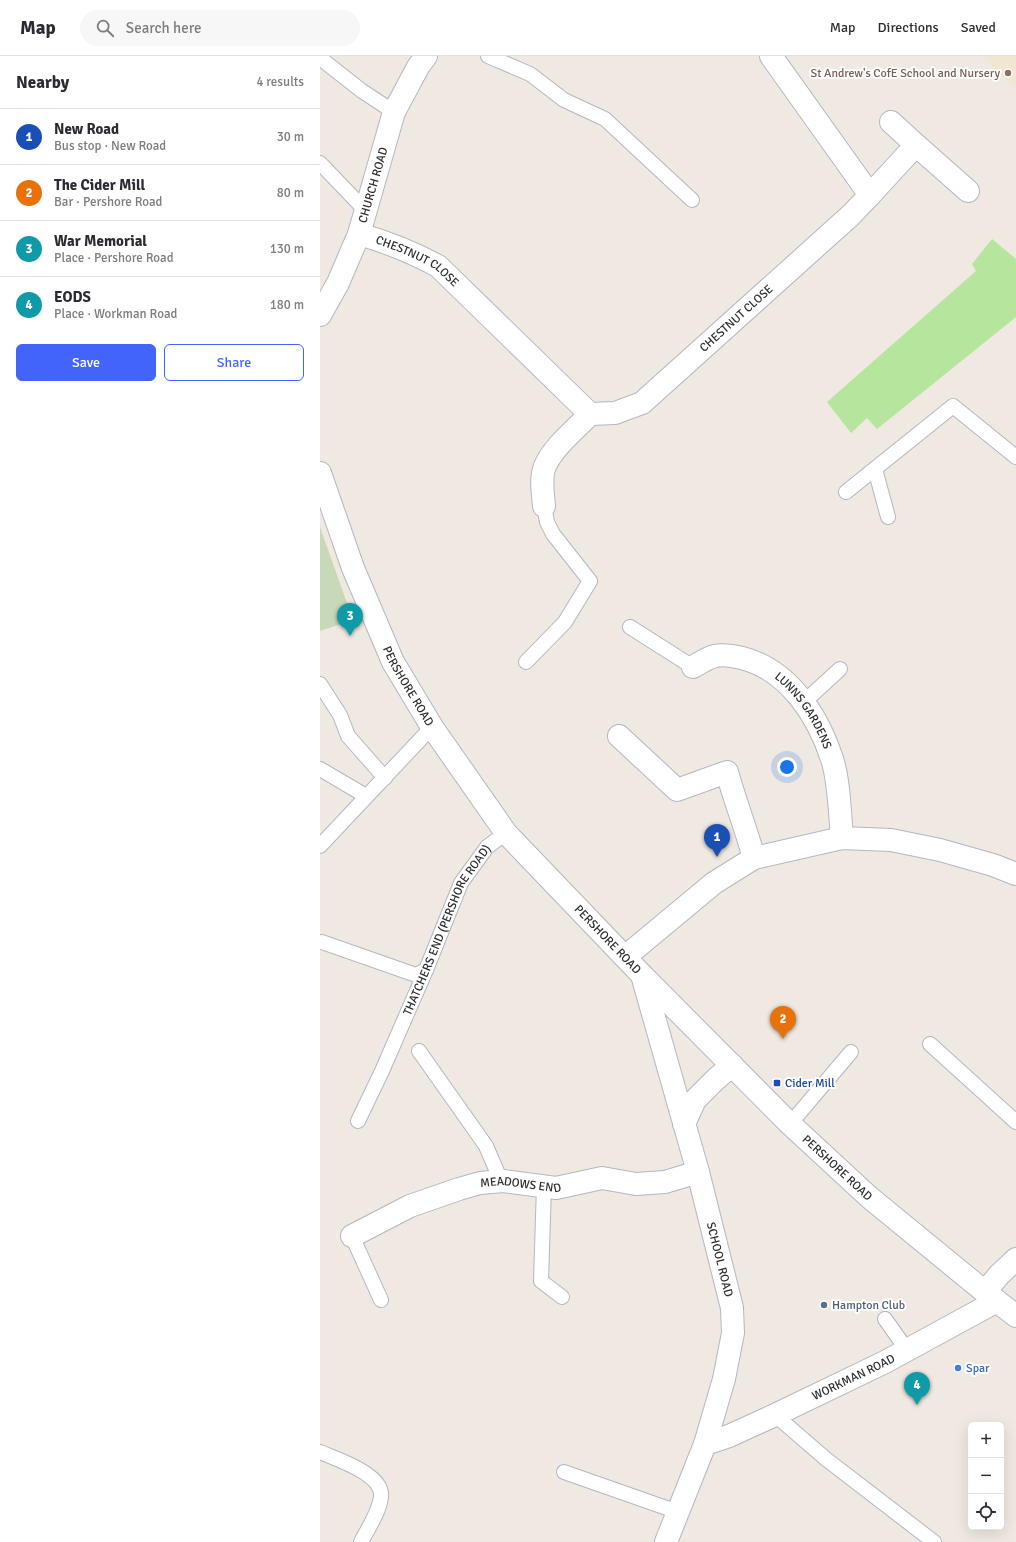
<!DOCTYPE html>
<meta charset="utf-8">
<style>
body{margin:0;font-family:Signika,sans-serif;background:#f7f7f7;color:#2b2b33}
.controls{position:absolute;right:12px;bottom:12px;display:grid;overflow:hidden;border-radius:6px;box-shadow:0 4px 16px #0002}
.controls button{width:36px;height:36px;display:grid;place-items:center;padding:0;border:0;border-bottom:1px solid #e1e1e2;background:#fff;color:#2b2b33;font:20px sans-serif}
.you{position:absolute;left:467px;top:711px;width:14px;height:14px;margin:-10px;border:3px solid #fff;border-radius:50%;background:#1a73e8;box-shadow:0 0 0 6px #1a73e833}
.badge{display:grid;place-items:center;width:26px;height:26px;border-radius:50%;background:#4264fb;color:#fff;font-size:13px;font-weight:700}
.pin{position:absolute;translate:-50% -33px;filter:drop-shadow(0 1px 2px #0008)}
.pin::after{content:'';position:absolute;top:21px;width:14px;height:12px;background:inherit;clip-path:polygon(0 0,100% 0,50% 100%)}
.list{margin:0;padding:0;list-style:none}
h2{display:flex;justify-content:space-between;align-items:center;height:52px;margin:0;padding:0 16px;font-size:17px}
h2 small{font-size:13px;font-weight:400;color:#7c7c81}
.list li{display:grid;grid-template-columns:26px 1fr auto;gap:12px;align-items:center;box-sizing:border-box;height:56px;padding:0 16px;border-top:1px solid #e1e1e2}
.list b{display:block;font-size:15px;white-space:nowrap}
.list p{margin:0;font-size:13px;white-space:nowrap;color:#7c7c81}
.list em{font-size:13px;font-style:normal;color:#7c7c81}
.actions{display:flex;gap:8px;padding:12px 16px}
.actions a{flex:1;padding:9px 0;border:1px solid #4264fb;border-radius:6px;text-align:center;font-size:14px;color:#4264fb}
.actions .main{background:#4264fb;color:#fff}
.icon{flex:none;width:22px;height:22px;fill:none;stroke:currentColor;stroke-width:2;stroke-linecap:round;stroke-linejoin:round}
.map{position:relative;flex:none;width:696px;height:1486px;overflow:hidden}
header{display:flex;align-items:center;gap:24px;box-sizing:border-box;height:56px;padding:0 20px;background:#fff;border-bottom:1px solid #e1e1e2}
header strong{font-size:19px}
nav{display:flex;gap:22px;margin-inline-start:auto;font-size:14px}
.search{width:280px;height:36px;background:#f7f7f7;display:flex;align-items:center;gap:10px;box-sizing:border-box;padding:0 14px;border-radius:22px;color:#7c7c81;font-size:15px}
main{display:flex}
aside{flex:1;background:#fff}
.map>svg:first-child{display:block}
.education{fill:#f0e6d1}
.green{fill:#b6e59e}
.cemetery{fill:#c8d9b8}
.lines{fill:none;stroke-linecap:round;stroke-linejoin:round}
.lane-casing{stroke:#b4b7c1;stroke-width:16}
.street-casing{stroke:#b4b7c1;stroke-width:24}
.secondary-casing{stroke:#b4b7c1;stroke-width:24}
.lane{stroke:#fff;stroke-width:14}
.street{stroke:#fff;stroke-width:22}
.secondary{stroke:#fff;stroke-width:22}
.education-dot{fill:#8d6e63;stroke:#fff;stroke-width:1.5}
.transit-dot{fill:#1a4fb4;stroke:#fff;stroke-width:1.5}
.service-dot{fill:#5c6f8a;stroke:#fff;stroke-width:1.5}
.shop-dot{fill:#3f7fe0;stroke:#fff;stroke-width:1.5}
.labels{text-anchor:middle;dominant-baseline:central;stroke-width:4;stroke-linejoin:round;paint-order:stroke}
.education-label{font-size:12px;fill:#785e54;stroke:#fff;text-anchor:end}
.street-label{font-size:12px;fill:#2e2e2e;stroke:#fff}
.transit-label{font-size:12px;fill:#164399;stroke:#fff;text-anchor:start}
.service-label{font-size:12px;fill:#4e5e75;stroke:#fff;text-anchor:start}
.shop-label{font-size:12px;fill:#366cbe;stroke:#fff;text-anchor:start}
</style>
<header>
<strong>Map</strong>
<div class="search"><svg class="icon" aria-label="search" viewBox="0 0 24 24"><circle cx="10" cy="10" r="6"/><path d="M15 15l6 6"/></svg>Search here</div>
<nav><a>Map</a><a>Directions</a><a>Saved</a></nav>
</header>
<main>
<aside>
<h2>Nearby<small>4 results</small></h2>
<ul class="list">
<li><span class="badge" style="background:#1a4fb4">1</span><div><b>New Road</b><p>Bus stop · New Road</p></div><em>30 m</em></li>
<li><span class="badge" style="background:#e8710a">2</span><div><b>The Cider Mill</b><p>Bar · Pershore Road</p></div><em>80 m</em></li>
<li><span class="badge" style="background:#0f9aa8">3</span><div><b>War Memorial</b><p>Place · Pershore Road</p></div><em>130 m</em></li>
<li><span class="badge" style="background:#0f9aa8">4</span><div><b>EODS</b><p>Place · Workman Road</p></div><em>180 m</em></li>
</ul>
<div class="actions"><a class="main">Save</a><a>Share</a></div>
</aside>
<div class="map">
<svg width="696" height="1486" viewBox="0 0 696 1486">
<rect width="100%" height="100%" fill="#efe9e1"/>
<path class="education" d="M 663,0 L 696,0 L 696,33 Z"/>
<path class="green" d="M 672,183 L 696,203 L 696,261 L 557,373 L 547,362 L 531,377 L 507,346 L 656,215 L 652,208 Z"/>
<path class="cemetery" d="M 0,471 L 33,564 L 0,575 Z"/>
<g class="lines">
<g class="lane-casing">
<g id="lane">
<path d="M 168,0 L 210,18 L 244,44 L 285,63 L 372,144"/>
<path d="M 0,2 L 42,35 L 74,56"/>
<path d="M 0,107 L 46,155"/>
<path d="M 555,413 L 568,461"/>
<path d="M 526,436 L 633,350 L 696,401"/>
<path d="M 310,571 L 373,611"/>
<path d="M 206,606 L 245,566 L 270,525 L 233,478 L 227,466 L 224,450"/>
<path d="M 0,628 L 20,659 L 28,680 L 65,722"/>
<path d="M 484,646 L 520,613"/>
<path d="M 0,713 L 46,740"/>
<path d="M 0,790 L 112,671"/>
<path d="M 2,886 L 96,919 L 106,914"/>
<path d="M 610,988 L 696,1066"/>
<path d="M 99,995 L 166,1090 L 181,1125"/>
<path id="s1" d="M 38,1065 L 62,1015 L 106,914 L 141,827 L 167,791 L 186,777"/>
<path d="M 470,1068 L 531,996"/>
<path d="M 224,1130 L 221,1225 L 242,1241"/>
<path d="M 32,1180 L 61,1244"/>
<path d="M 565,1263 L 587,1294"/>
<path d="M 455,1359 L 506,1403 L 614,1486"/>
<path d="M 0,1396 C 16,1403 64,1418 61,1441 C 59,1457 48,1472 41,1486"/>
<path d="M 244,1416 L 358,1456"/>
</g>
</g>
<g class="street-casing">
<g id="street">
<path d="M 571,66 L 596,89"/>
<path d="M 550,139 L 596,89 L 648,135"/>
<path id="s2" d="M 39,178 C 67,186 92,196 118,210 L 270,358 L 295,357 L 322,347 L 531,159 L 550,139 L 451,0"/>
<path id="s3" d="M 0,259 L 18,227 L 39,178 L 74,56 L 98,11 L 106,0"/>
<path d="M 224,450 C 223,438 220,422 225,410 C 234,390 255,374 270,358"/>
<path id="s4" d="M 373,611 C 380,607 387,602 395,600 C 403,598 414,600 422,602 C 469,614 498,660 512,703 C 519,723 520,759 522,782"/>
<path d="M 299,680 L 357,734 L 407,716 C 415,745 426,773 434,802"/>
<path d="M 305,901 L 394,827 L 434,802 L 522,782 L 571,784 L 620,794 L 673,809 L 696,818"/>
<path id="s5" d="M 322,919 L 378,1116 L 412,1252 L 413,1277 L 404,1323 L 385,1388 L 346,1486"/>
<path d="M 364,1068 L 375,1044 L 395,1024 L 412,1009"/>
<path id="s6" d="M 32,1180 L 90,1150 L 139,1133 L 160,1127 L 183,1125 L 236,1132 L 282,1122 L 316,1128 L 345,1126 L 378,1116"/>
<path d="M 665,1236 L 679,1219 L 696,1203"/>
<path id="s7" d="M 385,1388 L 409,1380 L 455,1359 L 565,1306 L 677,1245"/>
</g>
</g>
<g class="secondary-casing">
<g id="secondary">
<path id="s8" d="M 0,417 L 33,512 L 73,606 L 112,671 L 186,777 L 322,919 L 470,1068 L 549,1141 L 665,1236 L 696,1260"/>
</g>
</g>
<use href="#lane" class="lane"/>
<use href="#street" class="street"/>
<use href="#secondary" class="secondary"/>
</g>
<circle class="education-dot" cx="688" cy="17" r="4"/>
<rect class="transit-dot" x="453" y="1023" width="8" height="8" rx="2"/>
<circle class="service-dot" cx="504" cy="1249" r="4"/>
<circle class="shop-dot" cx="638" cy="1312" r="4"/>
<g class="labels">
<g class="education-label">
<text x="680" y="17">St Andrew's CofE School and Nursery</text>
</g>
<g class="street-label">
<text stroke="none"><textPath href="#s3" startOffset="141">CHURCH ROAD</textPath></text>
<text stroke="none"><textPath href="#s2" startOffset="65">CHESTNUT CLOSE</textPath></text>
<text stroke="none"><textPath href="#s2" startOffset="478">CHESTNUT CLOSE</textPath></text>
<text stroke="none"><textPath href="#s8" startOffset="231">PERSHORE ROAD</textPath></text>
<text stroke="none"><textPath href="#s4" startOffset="136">LUNNS GARDENS</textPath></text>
<text stroke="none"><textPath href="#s1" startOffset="211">THATCHERS END (PERSHORE ROAD)</textPath></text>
<text stroke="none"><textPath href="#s8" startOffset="555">PERSHORE ROAD</textPath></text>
<text stroke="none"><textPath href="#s8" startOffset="879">PERSHORE ROAD</textPath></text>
<text stroke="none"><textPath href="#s6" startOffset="180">MEADOWS END</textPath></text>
<text stroke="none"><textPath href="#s5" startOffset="295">SCHOOL ROAD</textPath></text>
<text stroke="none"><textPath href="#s7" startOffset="163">WORKMAN ROAD</textPath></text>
</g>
<g class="transit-label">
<text x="465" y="1027">Cider Mill</text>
</g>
<g class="service-label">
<text x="512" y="1249">Hampton Club</text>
</g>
<g class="shop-label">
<text x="646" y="1312">Spar</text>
</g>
</g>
</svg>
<div class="controls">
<button>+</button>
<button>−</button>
<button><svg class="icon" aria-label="locate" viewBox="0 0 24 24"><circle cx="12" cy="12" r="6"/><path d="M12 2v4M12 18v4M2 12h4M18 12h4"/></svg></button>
</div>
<div class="you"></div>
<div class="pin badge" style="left:397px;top:801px;background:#1a4fb4">1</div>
<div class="pin badge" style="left:463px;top:983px;background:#e8710a">2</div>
<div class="pin badge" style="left:30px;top:580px;background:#0f9aa8">3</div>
<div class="pin badge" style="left:597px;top:1349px;background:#0f9aa8">4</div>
</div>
</main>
